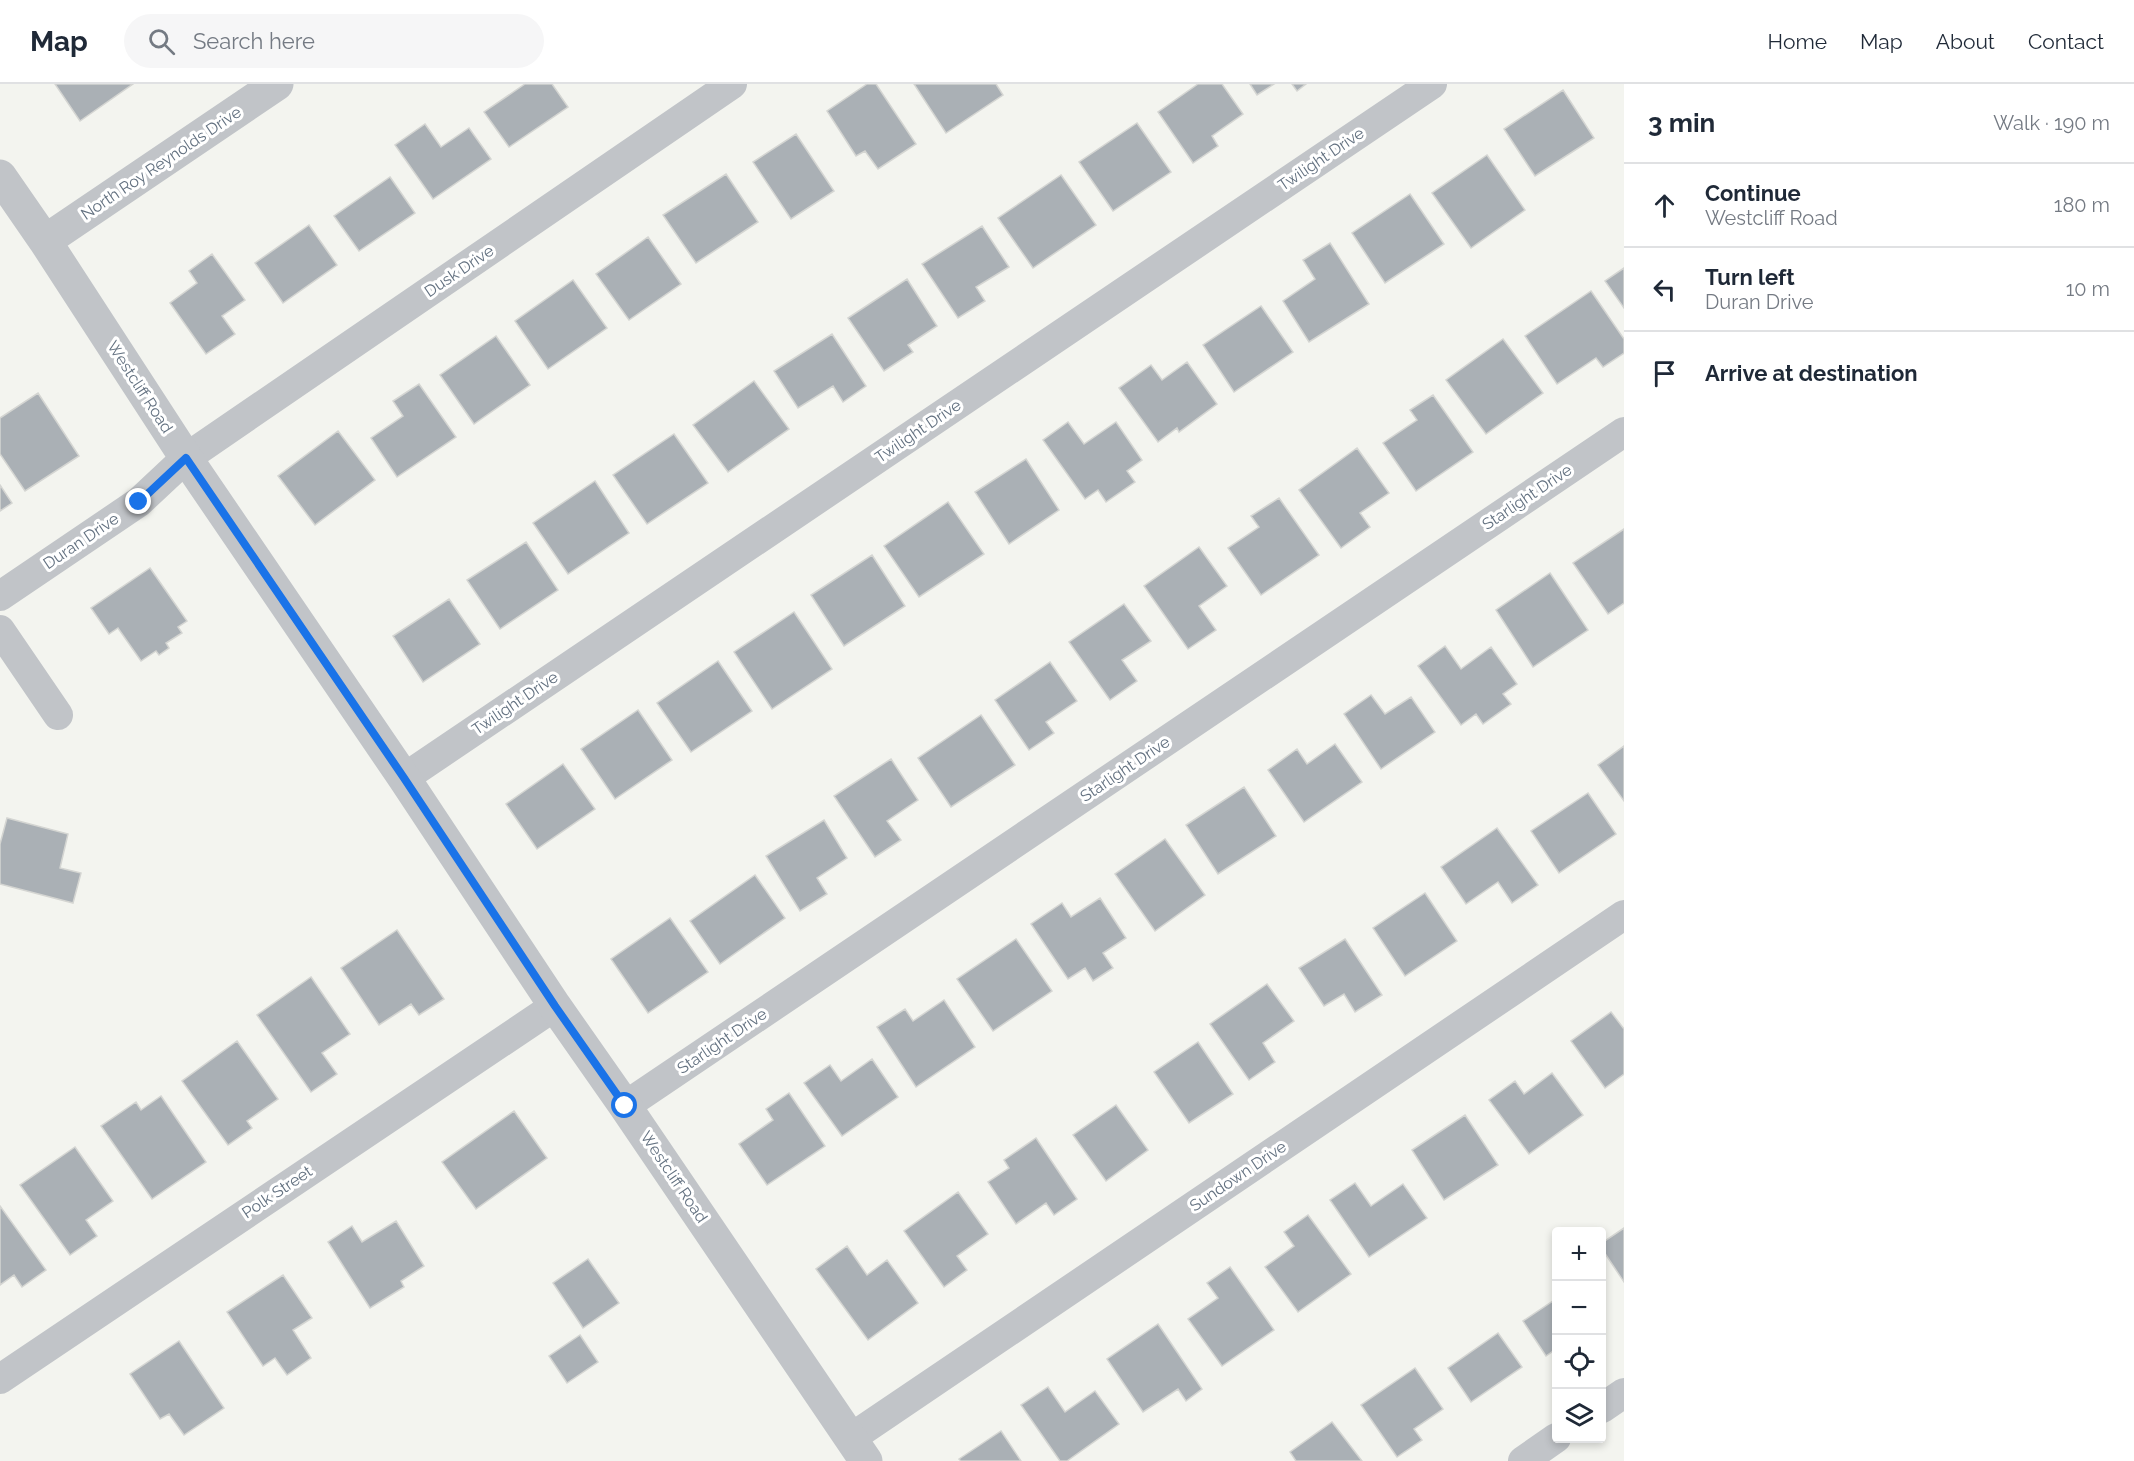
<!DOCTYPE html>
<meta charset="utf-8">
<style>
body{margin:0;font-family:Raleway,sans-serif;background:#f6f6f7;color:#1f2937}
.controls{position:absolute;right:18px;bottom:18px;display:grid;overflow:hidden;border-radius:6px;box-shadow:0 3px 9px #0003}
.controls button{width:54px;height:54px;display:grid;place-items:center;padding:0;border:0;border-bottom:2px solid #e0e1e3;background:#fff;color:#1f2937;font:30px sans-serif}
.stop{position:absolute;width:18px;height:18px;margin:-14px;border:4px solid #1a73e8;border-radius:50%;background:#fff}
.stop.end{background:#1a73e8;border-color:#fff;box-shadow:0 2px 6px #0008}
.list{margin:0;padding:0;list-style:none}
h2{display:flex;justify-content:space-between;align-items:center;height:78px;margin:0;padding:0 24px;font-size:26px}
h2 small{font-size:20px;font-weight:400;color:#747a83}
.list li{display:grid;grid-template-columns:39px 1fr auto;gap:18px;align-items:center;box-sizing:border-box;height:84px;padding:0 24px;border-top:2px solid #e0e1e3}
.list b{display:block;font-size:22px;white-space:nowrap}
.list p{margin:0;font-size:20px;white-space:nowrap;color:#747a83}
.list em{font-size:20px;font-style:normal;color:#747a83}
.icon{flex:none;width:33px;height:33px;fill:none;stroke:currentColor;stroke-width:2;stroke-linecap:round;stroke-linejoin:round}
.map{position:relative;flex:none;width:1624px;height:1377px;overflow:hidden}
header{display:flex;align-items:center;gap:36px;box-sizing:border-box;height:84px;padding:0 30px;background:#fff;border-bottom:2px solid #e0e1e3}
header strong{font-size:28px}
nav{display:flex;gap:33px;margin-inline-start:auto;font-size:21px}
.search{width:420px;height:54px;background:#f6f6f7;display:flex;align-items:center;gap:15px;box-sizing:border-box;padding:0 21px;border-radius:33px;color:#747a83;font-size:22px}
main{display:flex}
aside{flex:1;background:#fff}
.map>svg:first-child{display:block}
.building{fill:#aab0b5;stroke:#d4d5d2;stroke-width:1.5}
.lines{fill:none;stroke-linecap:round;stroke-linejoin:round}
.minor{stroke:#c1c4c8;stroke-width:30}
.tertiary{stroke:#c1c4c8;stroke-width:33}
.route{stroke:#1a73e8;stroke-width:8}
.labels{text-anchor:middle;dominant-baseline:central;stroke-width:6;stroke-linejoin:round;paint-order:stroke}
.street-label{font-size:16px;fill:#637180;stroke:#fff}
</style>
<header>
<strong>Map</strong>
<div class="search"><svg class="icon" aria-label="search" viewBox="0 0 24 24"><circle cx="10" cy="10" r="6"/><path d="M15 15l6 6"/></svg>Search here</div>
<nav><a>Home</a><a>Map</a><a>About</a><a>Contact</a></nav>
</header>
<main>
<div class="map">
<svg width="1624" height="1377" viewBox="0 0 1624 1377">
<rect width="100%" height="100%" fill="#f3f4ef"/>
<path class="building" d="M 55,0 L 133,0 L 80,37 Z
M 525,0 L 552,0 L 568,23 L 509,63 L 484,28 Z
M 867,0 L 876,0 L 916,60 L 878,85 L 865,67 L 856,72 L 827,27 Z
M 914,0 L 996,0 L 1003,11 L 946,49 Z
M 1198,0 L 1222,0 L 1243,30 L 1212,52 L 1218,62 L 1193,79 L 1158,28 Z
M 1250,0 L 1274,0 L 1257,11 Z
M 1292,0 L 1306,0 L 1297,7 Z
M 1563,6 L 1594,54 L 1535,92 L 1504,45 Z
M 1137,39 L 1171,88 L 1113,127 L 1079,78 Z
M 425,40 L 441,63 L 469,44 L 491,75 L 433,115 L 395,61 Z
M 796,50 L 834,107 L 791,135 L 753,78 Z
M 1487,71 L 1525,126 L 1471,164 L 1432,109 Z
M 726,90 L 758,138 L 696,179 L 663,131 Z
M 1061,91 L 1096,141 L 1033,184 L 998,134 Z
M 390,93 L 415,129 L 359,167 L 334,132 Z
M 1410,110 L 1444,160 L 1385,199 L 1352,149 Z
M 309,141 L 337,181 L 283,219 L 255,179 Z
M 982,142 L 1009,183 L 976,203 L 985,217 L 958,234 L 922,180 Z
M 648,153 L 681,200 L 629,236 L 596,190 Z
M 1330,159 L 1369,220 L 1309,258 L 1283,217 L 1315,195 L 1303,176 Z
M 212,170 L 245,216 L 222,232 L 235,250 L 206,270 L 170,219 L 197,199 L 189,187 Z
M 1624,184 L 1624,224 L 1605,197 Z
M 907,195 L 937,242 L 908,261 L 913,268 L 884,287 L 848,234 Z
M 573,196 L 607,244 L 548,285 L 515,237 Z
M 1591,207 L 1624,255 L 1624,269 L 1603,283 L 1596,274 L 1557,300 L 1525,252 Z
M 1261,222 L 1293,268 L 1234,308 L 1203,261 Z
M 832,250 L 866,302 L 843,318 L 833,302 L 798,324 L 774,287 Z
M 496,252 L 530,301 L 474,340 L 440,291 Z
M 1503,255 L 1543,309 L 1486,350 L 1446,296 Z
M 1187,278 L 1217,320 L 1179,348 L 1177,344 L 1158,358 L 1119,304 L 1151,281 L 1162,296 Z
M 754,297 L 789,345 L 728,388 L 693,341 Z
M 419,300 L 456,353 L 397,393 L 371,354 L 403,332 L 393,317 Z
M 38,309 L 79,372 L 25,407 L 0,370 L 0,334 Z
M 1433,311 L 1473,368 L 1416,407 L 1383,359 L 1417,336 L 1410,326 Z
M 1068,338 L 1084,360 L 1116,338 L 1142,376 L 1127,387 L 1135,398 L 1106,418 L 1098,406 L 1085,415 L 1043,356 Z
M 338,347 L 375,396 L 315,441 L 278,392 Z
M 674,350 L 708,399 L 647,440 L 613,391 Z
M 1357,364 L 1389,409 L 1360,429 L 1370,443 L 1341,464 L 1299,406 Z
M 1026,375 L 1059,426 L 1009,460 L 975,408 Z
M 595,397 L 629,449 L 568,490 L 533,439 Z
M 0,401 L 12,419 L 0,427 Z
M 1279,414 L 1319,471 L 1261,511 L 1228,464 L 1259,443 L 1251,432 Z
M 948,418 L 984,470 L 919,513 L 884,462 Z
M 1624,445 L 1624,519 L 1608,530 L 1573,479 Z
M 526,458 L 558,506 L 500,545 L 467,496 Z
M 1199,463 L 1227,502 L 1199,522 L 1216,546 L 1188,565 L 1144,502 Z
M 872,471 L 905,522 L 844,562 L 811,511 Z
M 150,484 L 187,537 L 178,543 L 182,549 L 166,559 L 169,564 L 159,571 L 156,567 L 141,577 L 118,544 L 109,550 L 91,524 Z
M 1550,489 L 1588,546 L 1533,583 L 1496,526 Z
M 449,515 L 480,560 L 423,598 L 393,552 Z
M 1124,520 L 1151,557 L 1122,576 L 1137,597 L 1110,616 L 1069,558 Z
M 794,528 L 832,585 L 772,625 L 734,568 Z
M 1445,562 L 1461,585 L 1491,563 L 1517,600 L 1503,610 L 1511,620 L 1483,640 L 1476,630 L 1461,641 L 1418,582 Z
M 718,577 L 752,627 L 691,668 L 657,619 Z
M 1050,578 L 1077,617 L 1046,638 L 1054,649 L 1029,666 L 995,616 Z
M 1371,611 L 1385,630 L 1411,613 L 1435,648 L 1381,685 L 1344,630 Z
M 638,626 L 672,676 L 615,715 L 581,665 Z
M 981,631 L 1015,681 L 951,723 L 918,674 Z
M 1335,660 L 1362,698 L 1304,738 L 1268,686 L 1297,665 L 1307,680 Z
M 1624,662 L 1624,717 L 1598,681 Z
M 891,675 L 918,716 L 887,737 L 901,756 L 875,773 L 834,712 Z
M 563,680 L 595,725 L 537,765 L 506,720 Z
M 1244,703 L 1276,752 L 1218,790 L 1186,741 Z
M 1588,709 L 1616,750 L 1559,789 L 1531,747 Z
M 7,734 L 68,750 L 60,784 L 81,789 L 73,819 L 0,800 L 0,760 Z
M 824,736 L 847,774 L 817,794 L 827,810 L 800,827 L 766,772 Z
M 1497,744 L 1538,801 L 1512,819 L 1498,798 L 1466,820 L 1441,783 Z
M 1165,755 L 1205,811 L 1155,847 L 1115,790 Z
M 755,791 L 785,834 L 720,880 L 690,837 Z
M 1425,809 L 1457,857 L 1405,892 L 1373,844 Z
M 1100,814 L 1126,854 L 1103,869 L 1113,884 L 1093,897 L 1085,884 L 1068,895 L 1031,840 L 1062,819 L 1071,833 Z
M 670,834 L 708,888 L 648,929 L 611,875 Z
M 397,846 L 444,915 L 419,931 L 411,920 L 379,941 L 341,884 Z
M 1016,855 L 1052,907 L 993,947 L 957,895 Z
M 1345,855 L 1382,911 L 1355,928 L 1344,910 L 1324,922 L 1299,884 Z
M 311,893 L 350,950 L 322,969 L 337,990 L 311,1008 L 257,931 Z
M 1267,900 L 1294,937 L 1263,959 L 1275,978 L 1249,996 L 1210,940 Z
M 944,916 L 975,963 L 916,1003 L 877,943 L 905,925 L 913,937 Z
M 1611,928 L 1624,945 L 1624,990 L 1605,1004 L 1571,957 Z
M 237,957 L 278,1015 L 247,1037 L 252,1044 L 228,1061 L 182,997 Z
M 1198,958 L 1233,1010 L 1189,1039 L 1154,988 Z
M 872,975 L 898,1013 L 842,1052 L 804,999 L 830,981 L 841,997 Z
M 1552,989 L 1583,1031 L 1529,1070 L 1489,1016 L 1515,997 L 1524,1010 Z
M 789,1009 L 825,1062 L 767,1101 L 739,1060 L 773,1036 L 766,1025 Z
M 161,1012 L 206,1078 L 152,1115 L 101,1042 L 136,1018 L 141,1026 Z
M 1116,1021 L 1148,1066 L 1106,1097 L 1073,1051 Z
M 514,1027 L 547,1074 L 476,1125 L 442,1078 Z
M 1465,1031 L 1498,1081 L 1444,1116 L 1412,1066 Z
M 1036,1054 L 1077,1115 L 1054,1131 L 1046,1119 L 1016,1140 L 988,1098 L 1009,1084 L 1004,1076 Z
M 75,1063 L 113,1117 L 86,1136 L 97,1152 L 70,1171 L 20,1101 Z
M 1355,1099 L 1371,1122 L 1403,1100 L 1427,1134 L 1369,1173 L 1330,1116 Z
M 958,1108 L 988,1150 L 957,1172 L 967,1186 L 944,1203 L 904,1147 Z
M 0,1122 L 46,1186 L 22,1203 L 14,1191 L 0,1201 Z
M 1308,1131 L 1351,1190 L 1298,1228 L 1265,1183 L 1294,1162 L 1284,1148 Z
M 396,1137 L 424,1182 L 401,1197 L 404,1203 L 370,1224 L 328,1158 L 352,1142 L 362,1158 Z
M 1624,1144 L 1624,1198 L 1602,1165 L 1602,1159 Z
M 847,1162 L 867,1191 L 887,1176 L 918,1219 L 868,1256 L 816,1185 Z
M 588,1175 L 619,1219 L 583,1244 L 553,1199 Z
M 1230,1183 L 1274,1246 L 1222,1282 L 1188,1235 L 1218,1214 L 1207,1199 Z
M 283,1191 L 312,1234 L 293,1246 L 311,1274 L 287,1291 L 275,1274 L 263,1282 L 227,1228 Z
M 1556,1215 L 1556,1265 L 1546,1272 L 1523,1237 Z
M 1158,1240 L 1202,1305 L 1186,1317 L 1178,1305 L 1143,1328 L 1107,1275 Z
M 1498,1249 L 1522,1283 L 1471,1318 L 1448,1284 Z
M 580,1251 L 598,1278 L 567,1299 L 549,1272 Z
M 179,1257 L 224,1324 L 184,1351 L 169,1330 L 160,1335 L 130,1290 Z
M 1415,1284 L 1443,1325 L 1414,1345 L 1422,1356 L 1397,1373 L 1361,1321 Z
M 1048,1303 L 1065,1328 L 1095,1307 L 1119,1340 L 1067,1377 L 1060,1377 L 1021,1321 Z
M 1332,1338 L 1362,1377 L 1296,1377 L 1290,1368 Z
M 1001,1347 L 1021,1377 L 961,1377 L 959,1375 Z"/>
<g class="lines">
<path class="minor" d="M 0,512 L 139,418 L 186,374 L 732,0
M 0,546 L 58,631
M 404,694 L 1432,0
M 625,1022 L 1624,348
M 0,1295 L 555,922
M 1602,1324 L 1624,1309
M 851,1354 L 1624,831
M 1523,1377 L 1556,1354"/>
<path class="tertiary" d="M 0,92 L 45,157 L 186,374 L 404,694 L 555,922 L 625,1022 L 866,1377
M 45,157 L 277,0"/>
</g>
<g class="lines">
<path class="route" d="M 139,418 L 186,374 L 404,694 L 555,922 L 625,1022"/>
</g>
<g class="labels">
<g class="street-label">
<text transform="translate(1321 75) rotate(-34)">Twilight Drive</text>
<text transform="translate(161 79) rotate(-34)">North Roy Reynolds Drive</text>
<text transform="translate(459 187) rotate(-34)">Dusk Drive</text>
<text transform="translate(140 303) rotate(57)">Westcliff Road</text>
<text transform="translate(918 347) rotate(-34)">Twilight Drive</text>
<text transform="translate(1527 413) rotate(-34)">Starlight Drive</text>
<text transform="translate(81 457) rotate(-34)">Duran Drive</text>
<text transform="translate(515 619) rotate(-34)">Twilight Drive</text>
<text transform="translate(1125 685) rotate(-34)">Starlight Drive</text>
<text transform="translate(722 957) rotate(-34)">Starlight Drive</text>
<text transform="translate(1238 1092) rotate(-34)">Sundown Drive</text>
<text transform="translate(674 1093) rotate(56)">Westcliff Road</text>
<text transform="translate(277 1108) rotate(-34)">Polk Street</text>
</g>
</g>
</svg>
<div class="controls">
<button>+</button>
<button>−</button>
<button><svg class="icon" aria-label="locate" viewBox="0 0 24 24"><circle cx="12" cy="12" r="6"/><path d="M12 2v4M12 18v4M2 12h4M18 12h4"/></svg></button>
<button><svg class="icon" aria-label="layers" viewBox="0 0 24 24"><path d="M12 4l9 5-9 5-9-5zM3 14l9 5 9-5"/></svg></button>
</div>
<div class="stop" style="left:625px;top:1022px"></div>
<div class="stop end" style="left:139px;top:418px"></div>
</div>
<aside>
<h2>3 min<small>Walk · 190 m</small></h2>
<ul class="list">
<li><svg class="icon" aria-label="ahead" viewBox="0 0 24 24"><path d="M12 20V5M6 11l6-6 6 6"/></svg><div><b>Continue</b><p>Westcliff Road</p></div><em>180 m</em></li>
<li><svg class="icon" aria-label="left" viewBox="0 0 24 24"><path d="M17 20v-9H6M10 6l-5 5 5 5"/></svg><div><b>Turn left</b><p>Duran Drive</p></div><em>10 m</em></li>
<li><svg class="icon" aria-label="arrive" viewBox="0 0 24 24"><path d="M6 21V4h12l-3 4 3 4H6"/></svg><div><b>Arrive at destination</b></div></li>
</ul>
</aside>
</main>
